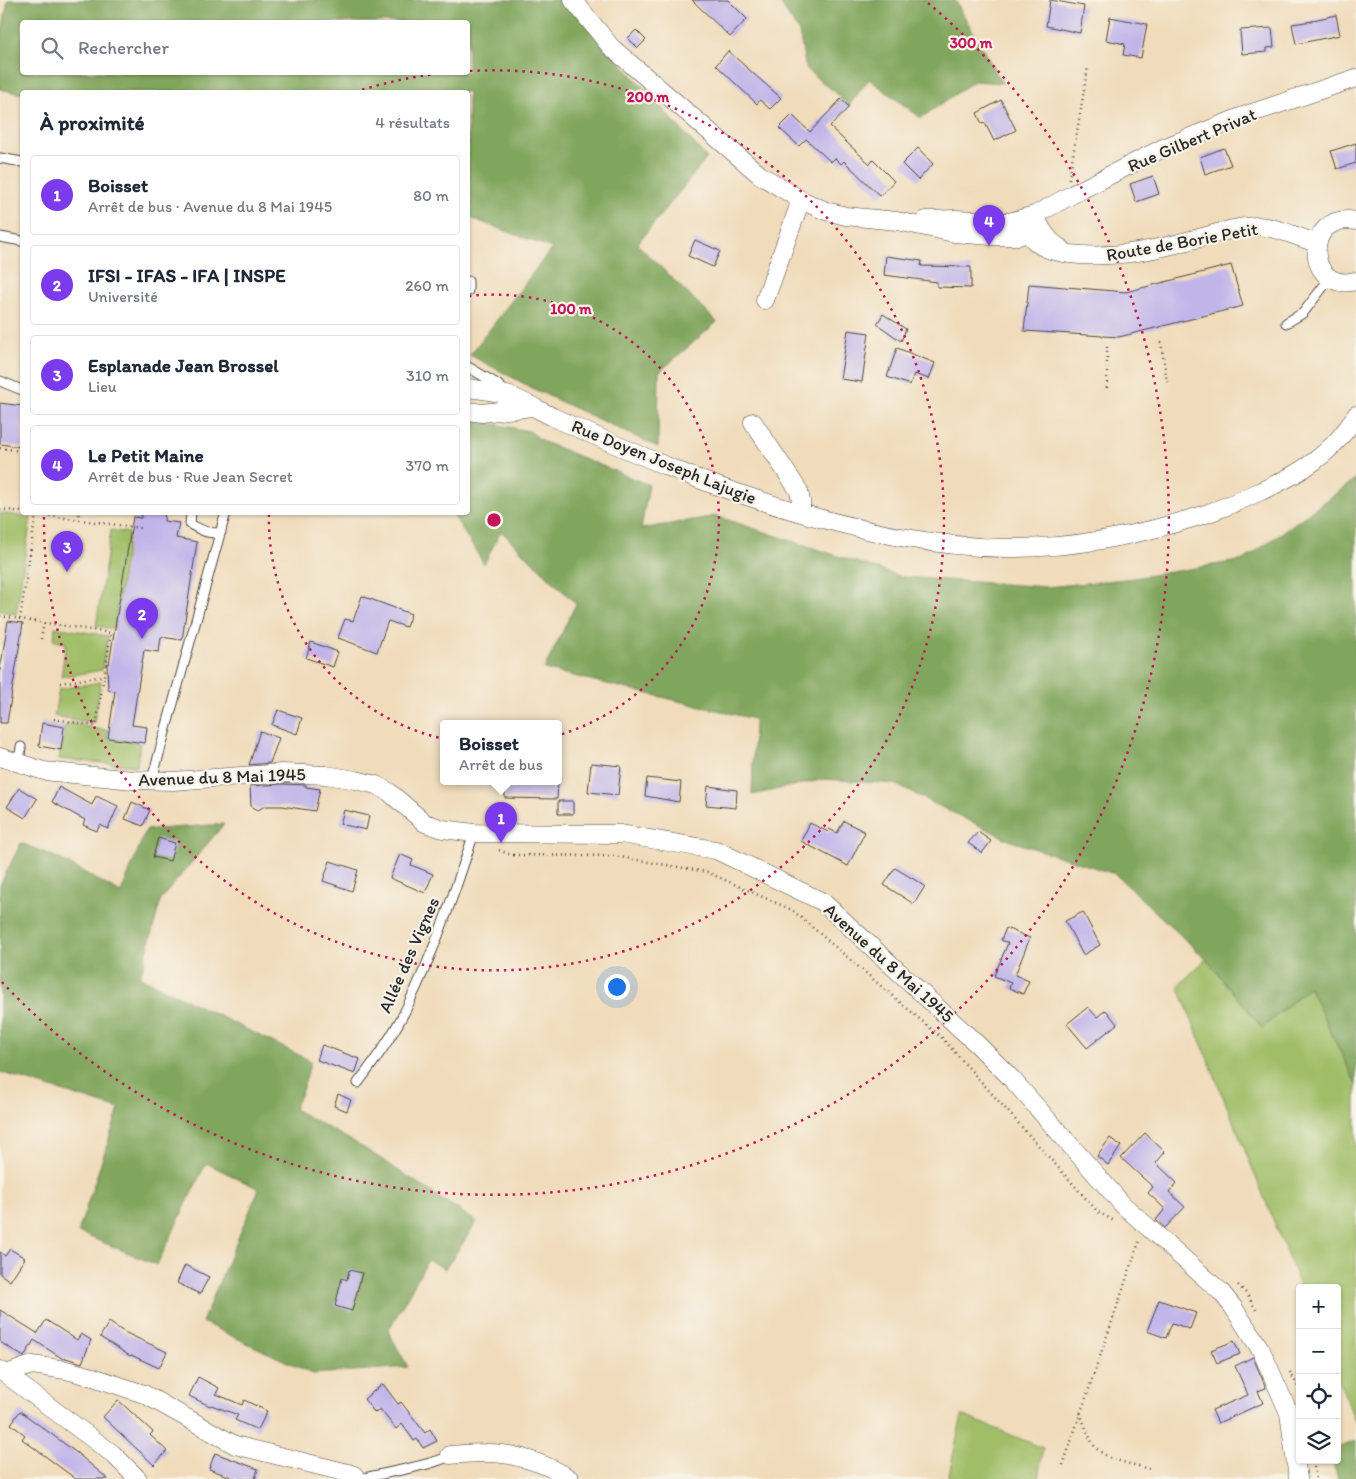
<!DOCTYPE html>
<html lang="fr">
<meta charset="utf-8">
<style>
body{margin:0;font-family:Itim,sans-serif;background:#f2f2f3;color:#1f2937}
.controls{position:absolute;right:15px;bottom:15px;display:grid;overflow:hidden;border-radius:5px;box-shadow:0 1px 4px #0004}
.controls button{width:45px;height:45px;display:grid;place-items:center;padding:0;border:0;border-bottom:1px solid #e0e1e3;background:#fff;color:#1f2937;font:25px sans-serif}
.you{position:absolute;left:616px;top:986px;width:18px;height:18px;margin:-12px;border:4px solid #fff;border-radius:50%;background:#1a73e8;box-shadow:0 0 0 8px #1a73e833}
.badge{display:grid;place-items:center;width:32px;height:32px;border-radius:50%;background:#7c3aed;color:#fff;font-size:16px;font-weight:700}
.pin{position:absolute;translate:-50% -41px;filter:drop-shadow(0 1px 2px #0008)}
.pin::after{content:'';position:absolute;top:26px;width:18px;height:15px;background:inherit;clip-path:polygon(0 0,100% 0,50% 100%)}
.popup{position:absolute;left:440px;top:720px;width:122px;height:65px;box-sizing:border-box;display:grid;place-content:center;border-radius:5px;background:#fff;filter:drop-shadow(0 1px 4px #0005);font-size:16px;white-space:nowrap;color:#747a83}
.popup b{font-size:19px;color:#1f2937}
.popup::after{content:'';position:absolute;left:50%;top:100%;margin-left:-10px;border:10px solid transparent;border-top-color:#fff}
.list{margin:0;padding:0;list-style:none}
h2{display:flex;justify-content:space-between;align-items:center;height:65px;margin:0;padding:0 20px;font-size:21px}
h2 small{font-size:16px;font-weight:400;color:#747a83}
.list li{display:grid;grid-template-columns:32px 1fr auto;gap:15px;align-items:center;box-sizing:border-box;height:80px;margin:0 10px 10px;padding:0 10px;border:1px solid #e0e1e3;border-radius:5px}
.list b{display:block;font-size:19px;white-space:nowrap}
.list p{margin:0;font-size:16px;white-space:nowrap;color:#747a83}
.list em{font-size:16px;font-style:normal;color:#747a83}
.icon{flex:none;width:28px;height:28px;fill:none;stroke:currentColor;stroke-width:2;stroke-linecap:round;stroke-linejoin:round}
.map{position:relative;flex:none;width:1356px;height:1479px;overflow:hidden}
.search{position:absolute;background:#fff;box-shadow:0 1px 4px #0004;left:20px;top:20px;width:450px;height:55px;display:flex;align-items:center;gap:12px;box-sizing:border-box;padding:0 18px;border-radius:5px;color:#747a83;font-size:19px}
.panel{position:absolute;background:#fff;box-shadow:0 1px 4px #0004;left:20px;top:90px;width:450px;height:425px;border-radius:5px}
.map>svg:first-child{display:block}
.green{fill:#a0be67;stroke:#667449}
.forest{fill:#80a55c;stroke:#566844;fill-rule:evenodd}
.building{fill:#c0b4e9}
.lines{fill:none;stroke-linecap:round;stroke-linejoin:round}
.service-casing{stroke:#494540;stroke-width:11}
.minor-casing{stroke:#494540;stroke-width:19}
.path{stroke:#494540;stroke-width:2.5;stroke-dasharray:1 4;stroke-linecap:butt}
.service{stroke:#fff;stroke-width:9}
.minor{stroke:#fff;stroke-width:18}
.ring{fill:none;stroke:#c2185b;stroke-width:2.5;stroke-dasharray:2.5 5}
.labels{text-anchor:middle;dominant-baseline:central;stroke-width:4.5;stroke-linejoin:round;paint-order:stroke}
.street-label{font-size:18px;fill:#2b2b2b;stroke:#f7f3e8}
.centre{fill:#c2185b;stroke:#f7f3e8;stroke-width:2.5}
.ring-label{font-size:15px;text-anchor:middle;font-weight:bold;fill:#c2185b;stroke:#f7f3e8;stroke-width:4.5;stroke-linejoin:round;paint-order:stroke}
</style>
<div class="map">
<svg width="1356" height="1479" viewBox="0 0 1356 1479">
<rect width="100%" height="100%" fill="#f7f3e8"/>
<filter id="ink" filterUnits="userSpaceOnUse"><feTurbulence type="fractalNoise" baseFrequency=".02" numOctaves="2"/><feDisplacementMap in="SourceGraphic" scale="10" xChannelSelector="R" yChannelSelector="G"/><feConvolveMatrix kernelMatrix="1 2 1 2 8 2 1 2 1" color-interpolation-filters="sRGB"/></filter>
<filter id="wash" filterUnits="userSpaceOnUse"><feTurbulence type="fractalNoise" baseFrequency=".0096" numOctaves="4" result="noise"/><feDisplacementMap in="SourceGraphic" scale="20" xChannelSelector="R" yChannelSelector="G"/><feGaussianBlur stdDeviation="1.12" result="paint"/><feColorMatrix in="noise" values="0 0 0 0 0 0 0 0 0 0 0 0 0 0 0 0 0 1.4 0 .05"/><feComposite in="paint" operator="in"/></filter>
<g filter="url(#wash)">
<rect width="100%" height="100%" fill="#f0dbba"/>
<path class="green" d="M 0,513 L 31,518 L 16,614 L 0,611 Z
M 111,530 L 129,533 L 114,629 L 96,626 Z
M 55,627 L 108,636 L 102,670 L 61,677 L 66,643 L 54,641 Z
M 101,682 L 94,723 L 54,716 L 59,689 Z
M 70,723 C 83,725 96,730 109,730 L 108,738 L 140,743 L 137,766 L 59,759 L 64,727 Z
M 1206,959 L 1262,1028 L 1309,987 L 1356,1084 L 1356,1423 L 1337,1376 L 1337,1288 L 1301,1288 L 1178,986 Z
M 962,1415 L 1043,1448 L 1038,1479 L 948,1479 Z"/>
<path class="forest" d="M 8,0 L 564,0 L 707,158 L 637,244 L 717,322 L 659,372 L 658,447 L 540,392 L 470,355 L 552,248 L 468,217 L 468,92 L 22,92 L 22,94 L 0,89 L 0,43 ZM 22,22 L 468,22 L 468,72 L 22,72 Z
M 778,0 L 955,0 L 1002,83 L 974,81 L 921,118 L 869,79 L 841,116 L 833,109 L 841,97 L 806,69 L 799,32 Z
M 468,419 L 529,431 L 544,442 L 649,485 L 641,529 L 716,516 L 902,577 L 1047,587 L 1134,578 L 1244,560 L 1356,479 L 1356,1084 L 1309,987 L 1262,1028 L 1206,959 L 1115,874 L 1011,841 L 894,784 L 825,779 L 752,795 L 754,719 L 544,669 L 576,604 L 501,531 L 484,564 L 452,513 L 468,512 Z
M 224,824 L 161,899 L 140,977 L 311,1061 L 303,1088 L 294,1109 L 361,1146 L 477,1222 L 445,1269 L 428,1260 L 388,1331 L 408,1367 L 313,1374 L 202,1322 L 259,1189 L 206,1163 L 157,1265 L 78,1232 L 119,1109 L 0,1072 L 0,885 L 21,843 L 58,858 L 121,893 L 146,830 Z
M 1356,1441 L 1356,1479 L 1338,1479 L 1332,1460 L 1337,1460 L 1337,1448 Z"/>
<g id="blocks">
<path class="building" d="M 692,0 L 728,0 L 747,19 L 730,37 Z
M 1050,0 L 1084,6 L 1080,33 L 1046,26 Z
M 1336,15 L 1340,35 L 1296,44 L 1292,24 L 1313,21 L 1313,20 Z
M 1110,17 L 1147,24 L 1141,58 L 1123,55 L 1125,44 L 1106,40 Z
M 1272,28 L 1274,47 L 1267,48 L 1267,52 L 1242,54 L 1240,30 Z
M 636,30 L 646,40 L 638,48 L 628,38 Z
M 728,51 L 781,98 L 770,109 L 760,100 L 757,104 L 716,65 Z
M 841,99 L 849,107 L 830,127 L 870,164 L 873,160 L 894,181 L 880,196 L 844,161 L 841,164 L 835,158 L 831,162 L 806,139 L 799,146 L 779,128 L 792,115 L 810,132 Z
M 1001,100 L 1016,130 L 994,141 L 985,123 L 982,124 L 977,113 Z
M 1356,143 L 1356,163 L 1337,169 L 1331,151 Z
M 918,148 L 933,164 L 918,180 L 902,164 Z
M 1224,148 L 1231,165 L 1205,174 L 1200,157 Z
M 1153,176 L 1159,194 L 1136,202 L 1130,184 Z
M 695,240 L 720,251 L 713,267 L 688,256 Z
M 886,256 L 922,261 L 921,266 L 971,267 L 971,288 L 937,287 L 937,282 L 884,275 Z
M 1231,265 L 1243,306 L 1119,337 L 1024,331 L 1029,284 L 1126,292 Z
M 883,314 L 906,329 L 901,341 L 877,324 Z
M 848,330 L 869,333 L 862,382 L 840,379 Z
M 897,348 L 935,363 L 929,379 L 914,374 L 910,385 L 887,377 Z
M 0,403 L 22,406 L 22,447 L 0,444 Z
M 142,512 L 165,512 L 164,521 L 179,523 L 176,538 L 197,542 L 182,640 L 161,637 L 159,652 L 144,650 L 132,725 L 147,727 L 145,743 L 108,738 L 115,691 L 108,690 L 107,663 L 109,664 L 133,517 L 141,518 Z
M 362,596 L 411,614 L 406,627 L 388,621 L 377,652 L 338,638 L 345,619 L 353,621 Z
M 8,621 L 23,623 L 7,723 L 0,723 L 0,671 Z
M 311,642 L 338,652 L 333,667 L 306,658 Z
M 278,710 L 302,718 L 297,734 L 272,725 Z
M 42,723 L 64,727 L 61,750 L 39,746 Z
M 260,731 L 279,738 L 270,763 L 249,765 Z
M 591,763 L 621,766 L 618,795 L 588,792 Z
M 647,778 L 681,782 L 679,802 L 645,796 Z
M 505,782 L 558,782 L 557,799 L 505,798 Z
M 282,784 L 306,785 L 306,787 L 320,789 L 315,811 L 282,806 L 265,806 L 258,810 L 251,806 L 250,786 Z
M 708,786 L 737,790 L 736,808 L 706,805 Z
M 59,787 L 92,805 L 96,796 L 118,806 L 108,829 L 100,825 L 97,831 L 83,825 L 85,820 L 52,802 Z
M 19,788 L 37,799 L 25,818 L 7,807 Z
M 558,801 L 573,801 L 573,814 L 558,814 Z
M 132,802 L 150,810 L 143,826 L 125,819 Z
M 344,810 L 369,816 L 366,830 L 340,824 Z
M 844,821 L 865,832 L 848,866 L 801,841 L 810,823 L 828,832 L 829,829 L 837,833 Z
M 978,832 L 991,841 L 982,853 L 968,843 Z
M 158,838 L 175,843 L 170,861 L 153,857 Z
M 400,854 L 413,860 L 411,865 L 433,874 L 425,893 L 390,878 Z
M 330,861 L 358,870 L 352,891 L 323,881 Z
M 895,868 L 925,886 L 914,904 L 884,885 Z
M 1083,912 L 1100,945 L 1083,955 L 1065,921 Z
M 1006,928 L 1030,938 L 1015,975 L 1029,981 L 1023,994 L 1009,988 L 1011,983 L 994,976 L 1008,943 L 1001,940 Z
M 1088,1007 L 1097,1017 L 1106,1010 L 1117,1024 L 1087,1048 L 1067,1024 Z
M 322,1045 L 360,1059 L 355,1074 L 317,1060 Z
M 338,1094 L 351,1100 L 347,1111 L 334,1106 Z
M 1145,1133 L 1165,1152 L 1156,1163 L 1177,1183 L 1169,1192 L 1185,1207 L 1165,1228 L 1156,1220 L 1165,1209 L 1148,1193 L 1153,1187 L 1121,1158 Z
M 1110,1138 L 1121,1146 L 1108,1165 L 1097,1156 Z
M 10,1249 L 25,1258 L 10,1281 L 0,1274 L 0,1252 L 5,1256 Z
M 185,1265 L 209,1277 L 200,1294 L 177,1283 Z
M 349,1270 L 362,1273 L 352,1311 L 335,1306 L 342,1278 L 347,1280 Z
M 1159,1300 L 1196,1313 L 1190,1329 L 1172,1323 L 1166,1338 L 1147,1331 Z
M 0,1310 L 37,1333 L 37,1334 L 46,1320 L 77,1340 L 81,1334 L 91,1340 L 82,1363 L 66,1358 L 63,1359 L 34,1340 L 24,1357 L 0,1342 Z
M 109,1322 L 124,1332 L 167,1352 L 159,1368 L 131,1355 L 130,1356 L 100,1337 Z
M 1234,1341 L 1240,1354 L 1217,1363 L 1211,1350 Z
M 1253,1357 L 1266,1388 L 1258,1391 L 1263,1403 L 1218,1423 L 1212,1410 L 1248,1395 L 1235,1366 Z
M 198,1377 L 219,1388 L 216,1394 L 242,1405 L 244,1400 L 267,1411 L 258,1430 L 235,1420 L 238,1415 L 211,1405 L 210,1406 L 189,1396 Z
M 383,1384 L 398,1404 L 401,1402 L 425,1433 L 430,1429 L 437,1441 L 423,1448 L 417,1439 L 414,1441 L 402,1424 L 396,1429 L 380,1409 L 375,1413 L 364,1399 Z
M 118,1400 L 153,1432 L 150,1435 L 167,1451 L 154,1465 L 103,1417 Z
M 20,1411 L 77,1453 L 108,1479 L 76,1479 L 22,1439 L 25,1435 L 11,1424 Z
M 215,1453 L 258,1469 L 255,1479 L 236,1479 L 209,1469 Z"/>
</g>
</g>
<g filter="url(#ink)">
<use href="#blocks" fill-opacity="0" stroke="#494540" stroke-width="1"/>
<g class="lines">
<g class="service-casing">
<path id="service" d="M 0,158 L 22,162
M 0,237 L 22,241
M 468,281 L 468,291
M 1286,323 L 1303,313 L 1330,278
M 468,367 L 497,384 L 503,390
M 0,381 L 22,390
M 191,512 L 190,524 C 201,530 209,535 221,532
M 19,763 L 21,747
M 154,780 L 154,772 L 226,512
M 358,1083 C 377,1058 395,1033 408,1005 C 435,950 455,891 474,833
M 359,1479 C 378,1474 438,1465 450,1455"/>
</g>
<g class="minor-casing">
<path id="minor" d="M 573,0 L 611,47 L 760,175 L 801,200 L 826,211 L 846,216 L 897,221 L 954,233 L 991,236 L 1019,236 L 1026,230 L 1035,215
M 1035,215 C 1041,229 1048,242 1062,249
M 926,220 L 956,219 L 1009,222 L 1035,215 L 1073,194 L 1163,148 L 1243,116 L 1356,78
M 1356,221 C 1302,211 1305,294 1356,281
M 1026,230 C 1037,248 1050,251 1070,254 C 1110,259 1152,251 1191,240 C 1213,235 1235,226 1258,226 C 1278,227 1297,237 1316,243
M 765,300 L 801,200
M 468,388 C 481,390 497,391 510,396 C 525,402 539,410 553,417 C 594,436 635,453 676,470 C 714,486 754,499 794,511 C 863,531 933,547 1005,548 C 1072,549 1140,535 1203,515 C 1223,508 1242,500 1261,491 C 1300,474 1334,453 1356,415
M 468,411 L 482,413 L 532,407
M 753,422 L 799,491 L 801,501 L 801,513
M 0,757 L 44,771 L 133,780 L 173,781 L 282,773 L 326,775 L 356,780 L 376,785 L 389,792 L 425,823 L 443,829 L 474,833 L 621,834 L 716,850 L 823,902 L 978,1045 L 1011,1078 L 1123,1205 L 1221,1292 L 1233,1307 L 1261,1350 L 1289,1413 L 1298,1479
M 0,1370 L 113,1454 L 138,1479
M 6,1374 L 32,1365 L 66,1370 L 93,1377 L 144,1394 L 235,1445 L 348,1473 L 354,1475 L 357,1479
M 450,1455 C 461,1454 473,1453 485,1453 C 511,1452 549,1464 570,1479"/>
</g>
<path class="path" d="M 1069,179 L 1088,67
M 1161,342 L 1167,382
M 1107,388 L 1107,346
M 0,448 L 22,451
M 0,509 L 22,512
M 28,512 L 36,514
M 78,520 L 79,512
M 0,616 L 20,619
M 41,639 L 44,623
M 60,683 L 104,676 L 111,633 L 20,619 L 36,514 L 140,528
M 54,719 L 96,726 L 104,676
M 499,850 L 511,855 L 614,856 L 707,872 L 792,910 L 942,1038 L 1098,1212 L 1116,1222
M 1238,1285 L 1246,1293 L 1256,1310
M 1290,1372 L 1300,1390
M 1080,1413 C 1085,1425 1089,1440 1097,1449 C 1109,1461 1133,1464 1149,1469
M 1063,1465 L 1139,1242
M 1314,1467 L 1316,1479"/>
<use href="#service" class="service"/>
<use href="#minor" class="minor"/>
</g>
</g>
<g class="ring">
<path d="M469 296A225 225 0 1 1 269 514"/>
<path d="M355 92A450 450 0 0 1 443 73M470 71A450 450 0 1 1 44 516"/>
<path d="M928 3A675 675 0 1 1 0 980"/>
</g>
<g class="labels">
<g class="street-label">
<text transform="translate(1192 140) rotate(-23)">Rue Gilbert Privat</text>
<text transform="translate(1182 242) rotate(-10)">Route de Borie Petit</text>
<text transform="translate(664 462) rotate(22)">Rue Doyen Joseph Lajugie</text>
<text transform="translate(222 777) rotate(-2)">Avenue du 8 Mai 1945</text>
<text transform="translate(409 955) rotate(-66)">Allée des Vignes</text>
<text transform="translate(889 963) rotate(42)">Avenue du 8 Mai 1945</text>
</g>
</g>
<circle cx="494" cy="520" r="8" class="centre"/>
<g class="ring-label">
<text x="971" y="48">300 m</text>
<text x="648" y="102">200 m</text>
<text x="571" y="314">100 m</text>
</g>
</svg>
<div class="controls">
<button>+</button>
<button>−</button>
<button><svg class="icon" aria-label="locate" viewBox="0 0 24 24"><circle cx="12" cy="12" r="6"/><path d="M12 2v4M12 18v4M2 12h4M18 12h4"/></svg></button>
<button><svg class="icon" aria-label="layers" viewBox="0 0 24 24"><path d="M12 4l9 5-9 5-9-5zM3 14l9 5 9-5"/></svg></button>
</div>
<div class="you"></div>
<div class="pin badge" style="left:501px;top:843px">1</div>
<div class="popup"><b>Boisset</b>Arrêt de bus</div>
<div class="pin badge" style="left:142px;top:639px">2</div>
<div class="pin badge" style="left:67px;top:572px">3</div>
<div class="pin badge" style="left:989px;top:246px">4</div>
<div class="search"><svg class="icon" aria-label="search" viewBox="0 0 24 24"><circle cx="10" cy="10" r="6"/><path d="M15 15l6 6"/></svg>Rechercher</div>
<section class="panel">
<h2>À proximité<small>4 résultats</small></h2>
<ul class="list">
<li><span class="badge">1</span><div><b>Boisset</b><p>Arrêt de bus · Avenue du 8 Mai 1945</p></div><em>80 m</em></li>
<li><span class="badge">2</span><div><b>IFSI - IFAS - IFA | INSPE</b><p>Université</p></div><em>260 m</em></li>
<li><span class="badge">3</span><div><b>Esplanade Jean Brossel</b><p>Lieu</p></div><em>310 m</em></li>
<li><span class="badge">4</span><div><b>Le Petit Maine</b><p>Arrêt de bus · Rue Jean Secret</p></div><em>370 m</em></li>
</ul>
</section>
</div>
